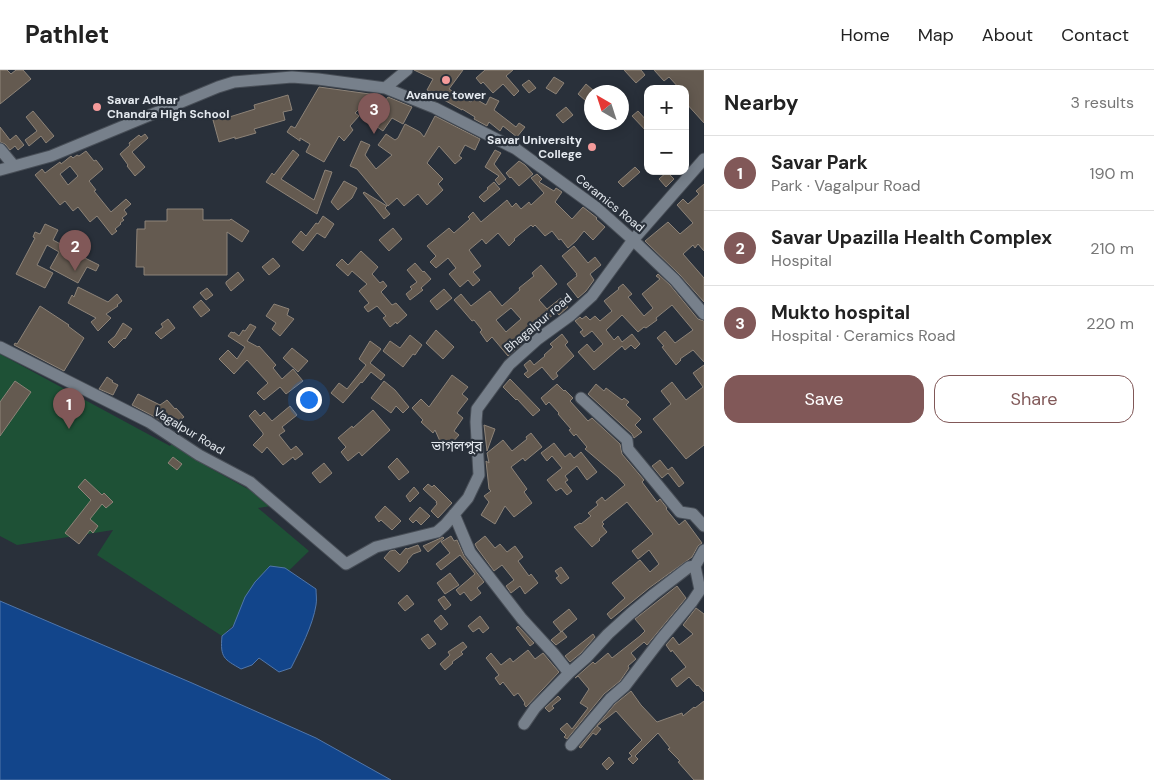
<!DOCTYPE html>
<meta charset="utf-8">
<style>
body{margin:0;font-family:"DM Sans","Noto Sans Bengali",sans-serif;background:#f6f6f6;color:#222}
.controls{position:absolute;right:15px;top:15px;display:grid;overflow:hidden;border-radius:10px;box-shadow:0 2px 12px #0003}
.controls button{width:45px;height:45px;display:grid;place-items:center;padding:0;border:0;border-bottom:1px solid #e0e0e0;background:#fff;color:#222;font:25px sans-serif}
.compass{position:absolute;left:584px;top:15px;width:45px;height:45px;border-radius:50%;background:#fff;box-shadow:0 2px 12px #0003;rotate:321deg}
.you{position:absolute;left:308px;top:329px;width:18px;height:18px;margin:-12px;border:4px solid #fff;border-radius:50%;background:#1a73e8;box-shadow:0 0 0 8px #1a73e833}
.badge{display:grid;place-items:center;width:32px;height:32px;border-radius:50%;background:#815858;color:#fff;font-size:16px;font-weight:700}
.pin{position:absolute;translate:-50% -41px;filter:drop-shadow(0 1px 2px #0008)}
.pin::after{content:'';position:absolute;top:26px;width:18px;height:15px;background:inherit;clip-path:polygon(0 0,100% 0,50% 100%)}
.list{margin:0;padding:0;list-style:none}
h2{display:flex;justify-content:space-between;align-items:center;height:65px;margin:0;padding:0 20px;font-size:21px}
h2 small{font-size:16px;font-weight:400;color:#767676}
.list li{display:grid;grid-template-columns:32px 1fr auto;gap:15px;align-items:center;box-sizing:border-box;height:75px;padding:0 20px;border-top:1px solid #e0e0e0}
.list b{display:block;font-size:19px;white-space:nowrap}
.list p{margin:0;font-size:16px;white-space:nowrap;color:#767676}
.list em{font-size:16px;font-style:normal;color:#767676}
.actions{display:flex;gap:10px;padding:15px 20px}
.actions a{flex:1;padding:11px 0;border:1px solid #815858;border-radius:15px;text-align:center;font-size:18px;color:#815858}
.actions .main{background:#815858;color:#fff}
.map{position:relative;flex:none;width:704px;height:710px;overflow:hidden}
header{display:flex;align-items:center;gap:30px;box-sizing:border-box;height:70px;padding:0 25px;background:#fff;border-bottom:1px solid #e0e0e0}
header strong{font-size:24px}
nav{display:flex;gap:28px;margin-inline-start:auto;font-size:18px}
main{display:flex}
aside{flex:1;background:#fff}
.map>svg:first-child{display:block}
.green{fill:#1e5136}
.water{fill:#12458b;stroke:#5176a9}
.building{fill:#645a50;stroke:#8d8378;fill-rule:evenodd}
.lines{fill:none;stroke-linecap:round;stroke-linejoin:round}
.minor-casing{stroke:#484e57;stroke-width:13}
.minor{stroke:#77808b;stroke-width:11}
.poi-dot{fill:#f59b9b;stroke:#29303a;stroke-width:2}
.labels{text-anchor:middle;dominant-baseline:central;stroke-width:4.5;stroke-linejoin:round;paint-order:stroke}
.poi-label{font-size:12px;font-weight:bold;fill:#e4e9ef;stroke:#29303a}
.street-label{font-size:12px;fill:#e4e9ef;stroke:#29303a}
.neighbourhood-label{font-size:14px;fill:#e4e9ef;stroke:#29303a}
</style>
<header>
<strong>Pathlet</strong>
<nav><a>Home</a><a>Map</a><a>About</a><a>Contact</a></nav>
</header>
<main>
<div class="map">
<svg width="704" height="710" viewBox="0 0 704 710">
<rect width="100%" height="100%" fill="#29303a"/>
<path class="green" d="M 0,284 L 170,376 L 175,370 L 208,397 L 277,435 L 258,438 L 309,481 L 222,566 L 97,485 L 113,460 L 17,475 L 0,466 Z"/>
<path class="water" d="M 270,496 L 285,498 L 316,519 C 316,524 317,530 316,535 C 313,555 300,580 291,598 L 279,602 L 259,588 L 252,595 L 241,599 C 224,589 220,588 222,566 L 233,557 L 245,527 L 255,512 Z
M 0,531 L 192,613 L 316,668 L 391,710 L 0,710 Z"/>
<path class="building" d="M 0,0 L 7,0 L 11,4 L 16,0 L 23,0 L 31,9 L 0,34 Z
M 414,0 L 463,0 L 449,19 L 471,32 L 474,28 L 486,35 L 490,27 L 499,31 L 494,40 L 516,57 L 519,53 L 525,57 L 517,67 L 503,56 L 500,61 L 489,52 L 487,56 L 474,49 L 475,47 L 462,39 L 462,40 L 444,30 L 445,29 L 427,20 L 433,9 Z
M 485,0 L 513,0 L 506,6 L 519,21 L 514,26 L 503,14 L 493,23 L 483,12 L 481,14 L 476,8 Z
M 624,0 L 641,0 L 645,5 L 636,13 Z
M 654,0 L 704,0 L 704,53 L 685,32 L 685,19 L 680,19 L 669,7 L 664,11 Z
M 554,7 L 564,13 L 556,24 L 546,18 Z
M 529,10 L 536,18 L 529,23 L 522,15 Z
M 586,14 L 594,21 L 592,22 L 592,24 L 586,31 L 578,24 Z
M 319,17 L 377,25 L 369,34 L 365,33 L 355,43 L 359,46 L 350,56 L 353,60 L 344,71 L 339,66 L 324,92 L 306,82 L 310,74 L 300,68 L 300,71 L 287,62 L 291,56 L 295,58 Z
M 288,25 L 292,40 L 283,42 L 285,50 L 254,59 L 256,63 L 235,69 L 235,67 L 219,72 L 213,50 L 222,47 L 223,49 L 255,39 L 254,35 Z
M 388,27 L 412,37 L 403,54 L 392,48 L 383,61 L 370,52 Z
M 566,37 L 573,45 L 563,53 L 556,45 Z
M 33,41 L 54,66 L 46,73 L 41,66 L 29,76 L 25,70 L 37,61 L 26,47 Z
M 638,41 L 648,52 L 648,63 L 632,46 Z
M 435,46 L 480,69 L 475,80 L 465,75 L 459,86 L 462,88 L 455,94 L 439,76 L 427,93 L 443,109 L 438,114 L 443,120 L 427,135 L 418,124 L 404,136 L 397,128 L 388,136 L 357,99 L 350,96 L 361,71 L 370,75 L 365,85 L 376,99 L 392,85 L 378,75 L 386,64 L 395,70 L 398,68 L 405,54 L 420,62 L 424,67 Z
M 0,57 L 10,70 L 16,65 L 24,75 L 18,80 L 15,76 L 10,80 L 5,74 L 0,72 Z
M 145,64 L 148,68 L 132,82 L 145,97 L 135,106 L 127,96 L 128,95 L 120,84 L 130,75 L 129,73 L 139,65 L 141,67 Z
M 293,80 L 299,85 L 281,109 L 314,130 L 325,100 L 332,102 L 317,144 L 266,112 L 272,103 L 274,105 Z
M 495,80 L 501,83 L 494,94 L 506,109 L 499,115 L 495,110 L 499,106 L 485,97 Z
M 86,81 L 94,91 L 96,90 L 103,99 L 89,111 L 96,120 L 94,121 L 111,142 L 126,129 L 131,134 L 124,140 L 127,144 L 122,148 L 124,150 L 120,153 L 121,154 L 115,159 L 117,161 L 112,165 L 97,146 L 90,152 L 78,137 L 73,141 L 65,131 L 60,135 L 35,105 L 42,99 L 45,103 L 60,92 L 61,94 L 71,86 L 73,88 L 77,85 L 79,86 ZM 70,96 L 78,106 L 68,115 L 60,104 Z
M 519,91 L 525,95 L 533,104 L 519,116 L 511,107 L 510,108 L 506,103 Z
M 635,97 L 640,102 L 623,117 L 618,112 Z
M 667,102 L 674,109 L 666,117 L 659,109 Z
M 537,104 L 542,109 L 539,112 L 554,121 L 556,118 L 562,122 L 555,132 L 572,149 L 583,137 L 597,148 L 596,149 L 605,157 L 593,170 L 584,161 L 576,171 L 568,178 L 561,169 L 559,170 L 552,161 L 545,166 L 535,155 L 533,157 L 531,155 L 514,169 L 515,170 L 509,176 L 498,163 L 486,174 L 482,169 L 469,180 L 481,196 L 473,202 L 480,210 L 473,216 L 468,210 L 460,217 L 449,204 L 456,198 L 448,188 L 436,198 L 430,192 L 436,186 L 427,176 L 449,158 L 454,163 L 470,149 L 468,147 L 473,142 L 481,152 L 507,130 L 512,137 L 516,133 L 521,139 L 529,132 L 531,135 L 544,123 L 531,108 Z
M 344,111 L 357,118 L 352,128 L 338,140 L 331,132 Z
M 494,112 L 500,119 L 484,132 L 479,127 L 488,119 L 487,118 Z
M 704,114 L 704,181 L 698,174 L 695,178 L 693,175 L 683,184 L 704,208 L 704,232 L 680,205 L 645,171 L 668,152 L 680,164 L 693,153 L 677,135 L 683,129 L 688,134 L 699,124 L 696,121 Z
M 364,122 L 387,136 L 385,138 L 390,144 L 384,149 L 363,123 Z
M 167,139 L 203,139 L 203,150 L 230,150 L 231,149 L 249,161 L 242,172 L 227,162 L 227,205 L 144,205 L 144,197 L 136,197 L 137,159 L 145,159 L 145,151 L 167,151 Z
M 323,146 L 334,154 L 325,168 L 317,163 L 303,181 L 292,172 L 301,161 L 306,166 L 316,153 L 318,154 Z
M 45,154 L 58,160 L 53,170 L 68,178 L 67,179 L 99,195 L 96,201 L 87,197 L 78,213 L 50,198 L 59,182 L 47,175 L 37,195 L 53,203 L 45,218 L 16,204 L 35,168 L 33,167 L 35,162 L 40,164 Z
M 393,158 L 402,169 L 389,181 L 379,170 Z
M 574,176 L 588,193 L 595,187 L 601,195 L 590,204 L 594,210 L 586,221 L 578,228 L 567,214 L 577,206 L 576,204 L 577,204 L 562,186 Z
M 361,181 L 378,197 L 372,204 L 380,213 L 383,211 L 387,216 L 381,222 L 392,235 L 396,233 L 407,245 L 397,254 L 396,252 L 390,257 L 383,248 L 386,246 L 377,236 L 368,242 L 364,237 L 369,233 L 359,221 L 367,214 L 352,201 L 348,206 L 336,195 L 342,189 L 348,195 Z
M 273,188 L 280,196 L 269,205 L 262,197 Z
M 415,193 L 423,202 L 424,201 L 431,209 L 421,218 L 423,220 L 410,230 L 406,224 L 412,219 L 410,217 L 417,212 L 407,200 Z
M 541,195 L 557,214 L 539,230 L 547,239 L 561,228 L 568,237 L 559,245 L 556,242 L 538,258 L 539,259 L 508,286 L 492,267 L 487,272 L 480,262 L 482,260 L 474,250 L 472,251 L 454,230 L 461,224 L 471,236 L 490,221 L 502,236 L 520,220 L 519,218 L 534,206 L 532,203 ZM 511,238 L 521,249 L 506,262 L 496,250 Z
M 238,202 L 244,210 L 231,221 L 226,214 L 226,212 Z
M 658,204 L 670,215 L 698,249 L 704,251 L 704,292 L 693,280 L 680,289 L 681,290 L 676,295 L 662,277 L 664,276 L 657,268 L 665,261 L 675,273 L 693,260 L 672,235 L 656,248 L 657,250 L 646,258 L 644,257 L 638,262 L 622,245 L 606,260 L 614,270 L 618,266 L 622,272 L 632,264 L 640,274 L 635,279 L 631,275 L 625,280 L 622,276 L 594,300 L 578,282 L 587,274 L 594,282 L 603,274 L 592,261 L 584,267 L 580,262 L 583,260 L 575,251 L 580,247 L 582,249 L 586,246 L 590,250 L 595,246 L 600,251 L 612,241 L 604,231 L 619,219 L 618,218 L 623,214 L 632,224 L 628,227 L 644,246 L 653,238 L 642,224 L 660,209 L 656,206 Z
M 78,217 L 108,232 L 117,224 L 122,231 L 117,235 L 118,236 L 106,244 L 111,248 L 98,261 L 91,252 L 96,248 L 68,233 L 72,225 L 74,227 Z
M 207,218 L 213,225 L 206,230 L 200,223 Z
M 444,219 L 452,228 L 437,240 L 430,231 Z
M 201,230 L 210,240 L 201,247 L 193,237 Z
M 274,234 L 289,239 L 287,245 L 294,249 L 280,266 L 272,259 L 276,253 L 266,246 Z
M 40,236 L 69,255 L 68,256 L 84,268 L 64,301 L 14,275 L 15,273 L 17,274 Z
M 168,249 L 175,258 L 161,269 L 155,263 L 163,257 L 161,254 Z
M 123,253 L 132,259 L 125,269 L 124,268 L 114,278 L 108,272 L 115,266 Z
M 250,254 L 256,257 L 247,271 L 258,277 L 259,276 L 276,295 L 273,298 L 282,309 L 293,299 L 303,311 L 286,324 L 280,317 L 264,330 L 257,323 L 268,313 L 247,290 L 234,304 L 219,289 L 228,280 L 237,289 L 245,277 L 228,266 L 231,262 L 234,263 L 234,262 L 239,266 L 243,260 L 245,261 Z
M 436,260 L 454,277 L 443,289 L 426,273 Z
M 562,264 L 568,272 L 565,275 L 574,286 L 556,303 L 558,306 L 553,310 L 542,297 L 528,308 L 524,304 L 528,301 L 524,295 L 530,290 L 534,295 L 545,286 L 544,285 L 553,277 L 550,274 Z
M 410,265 L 422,275 L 415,285 L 413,284 L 403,297 L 383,281 L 390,271 L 400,278 Z
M 370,271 L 381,279 L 370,293 L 385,305 L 381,310 L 371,302 L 362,313 L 361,312 L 343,333 L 331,323 L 339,313 L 347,319 L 366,295 L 359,289 Z
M 292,278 L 308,291 L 298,302 L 283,288 Z
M 704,295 L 704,375 L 686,389 L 653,349 L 671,334 L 661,321 L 672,312 L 686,330 L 703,317 L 693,303 Z
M 452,305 L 468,317 L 462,324 L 468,329 L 457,343 L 463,348 L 454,361 L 459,365 L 452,373 L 443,378 L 435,360 L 433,363 L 421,352 L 423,350 L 412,338 L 421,329 L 429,337 Z
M 107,307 L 113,311 L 112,312 L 118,315 L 113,325 L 99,319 Z
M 510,309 L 540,340 L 533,346 L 517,329 L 516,330 L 503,317 Z
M 15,311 L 31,322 L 0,366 L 0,332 Z
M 384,311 L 395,320 L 409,337 L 403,343 L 396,336 L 391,343 L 371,328 Z
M 557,314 L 564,321 L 565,320 L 573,328 L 570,331 L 588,351 L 592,348 L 620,374 L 622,384 L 644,410 L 642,412 L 657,432 L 660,429 L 667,438 L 666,439 L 679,455 L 685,450 L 702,473 L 698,476 L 692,487 L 649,518 L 611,549 L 607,544 L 625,528 L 612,513 L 640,490 L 650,502 L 659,494 L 649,480 L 638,489 L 632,481 L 653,464 L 627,432 L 602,452 L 604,454 L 602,456 L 607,462 L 599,469 L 600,470 L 592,477 L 574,457 L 580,453 L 581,454 L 591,446 L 588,443 L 598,435 L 596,432 L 602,427 L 605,431 L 625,415 L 618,407 L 585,379 L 587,377 L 576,364 L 574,366 L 569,360 L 571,359 L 558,344 L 559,343 L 549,332 L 546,335 L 541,328 Z
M 596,314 L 604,321 L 606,318 L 622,330 L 624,328 L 629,332 L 626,335 L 641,349 L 635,355 L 642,362 L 634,368 L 632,364 L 588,324 Z
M 138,324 L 160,335 L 167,330 L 175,339 L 176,338 L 184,347 L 171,357 L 153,346 L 132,335 Z
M 290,336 L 297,345 L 282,357 L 285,361 L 279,365 L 291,380 L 296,376 L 303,384 L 295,390 L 293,387 L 283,395 L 267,377 L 262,383 L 253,375 L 263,365 L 263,363 L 249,346 L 255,340 L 260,346 L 264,342 L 272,351 Z
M 373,340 L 390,360 L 362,386 L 359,382 L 348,391 L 341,382 L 346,377 L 338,368 L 352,356 L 353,358 Z
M 484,355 L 495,359 L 487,381 Z
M 531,363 L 542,377 L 525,391 L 523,388 L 511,397 L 527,419 L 524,422 L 532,433 L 514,447 L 505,436 L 495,454 L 481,445 L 489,432 L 484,426 L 491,421 L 489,419 L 486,391 L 489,393 L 487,383 L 503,370 L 512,381 L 527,369 L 526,367 Z
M 554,373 L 565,387 L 570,383 L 574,388 L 581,382 L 597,402 L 587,410 L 577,396 L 565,406 L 568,410 L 565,412 L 572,421 L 567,425 L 561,418 L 556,421 L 547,410 L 562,398 L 552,386 L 547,391 L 541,383 Z
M 173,387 L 182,394 L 177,400 L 168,393 Z
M 397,388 L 409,402 L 399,410 L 388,397 Z
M 660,390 L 668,400 L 672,397 L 684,413 L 679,417 L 668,403 L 662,408 L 652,396 Z
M 324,393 L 332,403 L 320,413 L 312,403 Z
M 85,409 L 102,425 L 104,423 L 113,432 L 106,438 L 102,434 L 90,449 L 98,456 L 93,463 L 90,460 L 79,474 L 65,463 L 91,430 L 78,417 Z
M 428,414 L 432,417 L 434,415 L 452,433 L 438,448 L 431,441 L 437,434 L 436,432 L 437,432 L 423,419 Z
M 414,417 L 419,423 L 410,432 L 406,426 Z
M 385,436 L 401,451 L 392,460 L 381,450 L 379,452 L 375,447 Z
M 420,437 L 430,446 L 421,455 L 416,450 L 413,453 L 409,449 Z
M 451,466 L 454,471 L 457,470 L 464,486 L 484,512 L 477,518 L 481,523 L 471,531 L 464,522 L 460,525 L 456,520 L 475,504 L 460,485 L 441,500 L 436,494 L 450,483 L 441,472 Z
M 485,466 L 495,478 L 500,474 L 507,482 L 515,476 L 523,487 L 518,491 L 529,506 L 531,504 L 538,513 L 525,524 L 520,516 L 511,523 L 506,516 L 514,510 L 502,495 L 494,501 L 477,478 L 475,474 Z
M 443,467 L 444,468 L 428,482 L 423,476 Z
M 418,475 L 421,481 L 413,484 L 407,491 L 408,492 L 399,502 L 384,488 L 390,481 L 395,480 L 400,485 L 406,478 L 407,479 Z
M 561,497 L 569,508 L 561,514 L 556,508 L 559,506 L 555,501 Z
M 450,503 L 459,515 L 445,524 L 437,513 Z
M 677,516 L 686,528 L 647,575 L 644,572 L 631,583 L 636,589 L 628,596 L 629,598 L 620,611 L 604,624 L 567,669 L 564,667 L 566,665 L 560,659 L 567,653 L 572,659 L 588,638 L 580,633 L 589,619 L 578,606 L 575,608 L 593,592 L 595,594 L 608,583 L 612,588 L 640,566 L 645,561 L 635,549 Z
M 407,525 L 414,534 L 405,541 L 398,533 Z
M 444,526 L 451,535 L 445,540 L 438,530 Z
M 696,538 L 704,544 L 704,622 L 698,615 L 697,616 L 689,607 L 677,617 L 671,609 L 686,597 L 672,580 L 671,582 L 666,575 L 673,567 L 679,575 L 693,564 L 683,555 Z
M 569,539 L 577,549 L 561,562 L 553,552 Z
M 441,545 L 448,554 L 441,560 L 434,551 Z
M 480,546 L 489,558 L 483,563 L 479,558 L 473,562 L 468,556 Z
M 518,556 L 534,573 L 530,576 L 516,558 Z
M 562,561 L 567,567 L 556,575 L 551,570 Z
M 428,564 L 436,574 L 429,579 L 421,569 Z
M 593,564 L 595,567 L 581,583 L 570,592 L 565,586 Z
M 463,572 L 467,577 L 461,582 L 463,584 L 452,592 L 453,593 L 445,600 L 440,594 L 450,585 L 448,582 Z
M 528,580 L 535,589 L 543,583 L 559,602 L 526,637 L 524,634 L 525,633 L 518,623 L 514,626 L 503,612 L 500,615 L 495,608 L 499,605 L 486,588 L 491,583 L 501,595 L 510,588 L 513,592 Z
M 631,621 L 641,635 L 657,652 L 682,643 L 683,646 L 694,637 L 695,638 L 704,631 L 704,710 L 694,710 L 678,692 L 680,691 L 668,679 L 670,678 L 658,663 L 635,686 L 638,689 L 633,694 L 628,689 L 632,686 L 629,683 L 642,670 L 616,641 L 597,656 L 601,659 L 596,665 L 593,663 L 581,678 L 579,677 L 615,634 Z
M 558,626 L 561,629 L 552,636 L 554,638 L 549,642 L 545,638 Z
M 609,687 L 614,693 L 607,700 L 602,694 Z"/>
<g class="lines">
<g class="minor-casing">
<path id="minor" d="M 385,18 L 407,0
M 0,79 L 14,96
M 0,100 L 51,86 L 218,17 L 234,12 L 292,7 L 318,9 L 385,18 L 435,38 L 516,79 L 597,138 L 633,170 L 675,210 L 704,244
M 0,277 L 149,352 L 199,385 L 250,412 L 346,494 L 376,477 L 437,462 L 445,455 L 468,428 L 479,405 L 476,352 L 477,339 L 509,295 L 538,269 L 571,245 L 592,226 L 633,170 L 704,89
M 581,328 L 627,370 L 628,379 L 680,442 L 693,444 L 704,456
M 454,444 L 470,482 L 522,549 L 554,584 L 569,603 L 535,638 L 524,654
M 569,603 L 586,588 L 608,564 L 630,544 L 654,524 L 689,497 L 695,496 L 704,480
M 571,675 L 610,629 L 625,616 L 661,569 L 692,532 L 700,520 L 695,496"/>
</g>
<use href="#minor" class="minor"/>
</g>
<g class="poi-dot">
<circle cx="446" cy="10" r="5"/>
<circle cx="97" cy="37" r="5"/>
<circle cx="592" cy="77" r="5"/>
</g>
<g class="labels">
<g class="poi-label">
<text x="446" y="25">Avanue tower</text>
<text x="107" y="30" text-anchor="start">Savar Adhar<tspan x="107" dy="14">Chandra High School</tspan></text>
<text x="582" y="70" text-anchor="end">Savar University<tspan x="582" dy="14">College</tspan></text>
</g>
<g class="street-label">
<text transform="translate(610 133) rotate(39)">Ceramics Road</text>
<text transform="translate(538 253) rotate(-40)">Bhagalpur road</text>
<text transform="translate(189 361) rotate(31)">Vagalpur Road</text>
</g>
<g class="neighbourhood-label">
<text x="457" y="376">ভাগলপুর</text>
</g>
</g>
</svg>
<div class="controls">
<button>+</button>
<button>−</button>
</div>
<svg class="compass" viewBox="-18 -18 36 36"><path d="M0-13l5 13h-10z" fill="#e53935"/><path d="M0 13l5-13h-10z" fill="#767676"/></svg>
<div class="you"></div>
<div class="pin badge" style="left:69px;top:359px">1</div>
<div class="pin badge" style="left:75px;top:201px">2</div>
<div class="pin badge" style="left:374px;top:64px">3</div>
</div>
<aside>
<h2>Nearby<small>3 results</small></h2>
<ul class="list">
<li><span class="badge">1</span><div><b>Savar Park</b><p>Park · Vagalpur Road</p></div><em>190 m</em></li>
<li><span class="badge">2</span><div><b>Savar Upazilla Health Complex</b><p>Hospital</p></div><em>210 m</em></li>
<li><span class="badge">3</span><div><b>Mukto hospital</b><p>Hospital · Ceramics Road</p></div><em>220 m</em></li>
</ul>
<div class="actions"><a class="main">Save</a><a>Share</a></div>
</aside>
</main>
